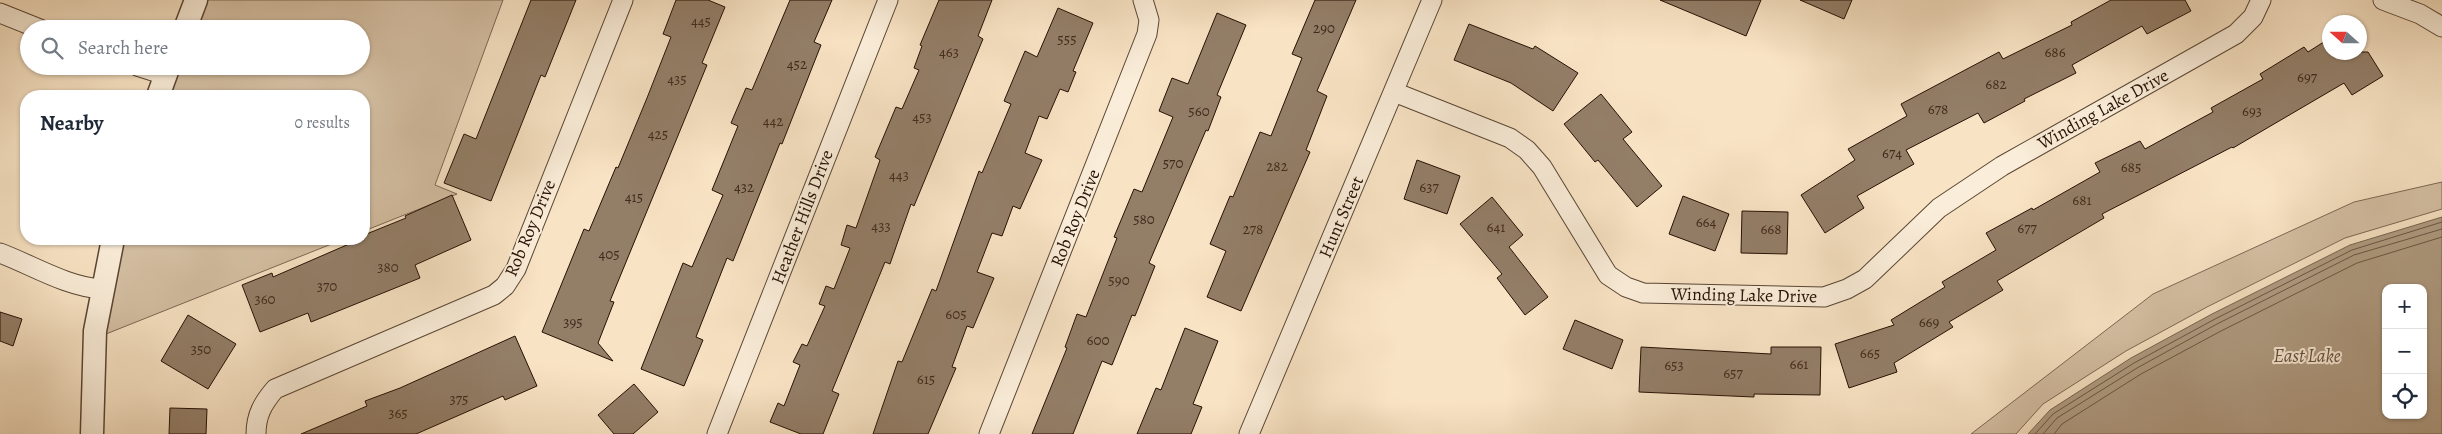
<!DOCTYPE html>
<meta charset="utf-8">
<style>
body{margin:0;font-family:Alegreya,serif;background:#f2f2f3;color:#1f2937}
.controls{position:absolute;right:15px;bottom:15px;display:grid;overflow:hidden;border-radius:10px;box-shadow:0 1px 4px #0004}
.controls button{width:45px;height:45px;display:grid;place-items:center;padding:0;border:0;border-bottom:1px solid #e0e1e3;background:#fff;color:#1f2937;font:25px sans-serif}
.compass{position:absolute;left:2322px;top:15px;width:45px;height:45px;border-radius:50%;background:#fff;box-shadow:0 1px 4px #0004;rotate:291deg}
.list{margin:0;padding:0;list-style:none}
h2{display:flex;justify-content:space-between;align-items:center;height:65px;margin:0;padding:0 20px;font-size:21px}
h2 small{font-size:16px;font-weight:400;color:#747a83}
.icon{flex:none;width:28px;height:28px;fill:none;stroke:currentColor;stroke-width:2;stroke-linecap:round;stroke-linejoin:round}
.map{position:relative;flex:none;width:2442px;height:434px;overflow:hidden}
.search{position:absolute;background:#fff;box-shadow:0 1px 4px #0004;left:20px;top:20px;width:350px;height:55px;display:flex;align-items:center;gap:12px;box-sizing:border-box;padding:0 18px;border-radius:28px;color:#747a83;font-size:19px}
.panel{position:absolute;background:#fff;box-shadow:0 1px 4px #0004;left:20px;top:90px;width:350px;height:155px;border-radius:20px}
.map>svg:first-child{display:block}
.green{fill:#d4bfa3;stroke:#7c6854}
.water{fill:#b09c83;stroke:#786450;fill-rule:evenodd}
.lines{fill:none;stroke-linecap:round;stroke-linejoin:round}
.shore{stroke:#6a5644;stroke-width:1}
.building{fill:#937e68;stroke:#251104}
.minor-casing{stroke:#5a4634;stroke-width:21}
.tertiary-casing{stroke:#5a4634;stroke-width:25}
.minor{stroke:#faedd9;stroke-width:19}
.tertiary{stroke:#faedd9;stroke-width:22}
.labels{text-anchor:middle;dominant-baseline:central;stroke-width:4;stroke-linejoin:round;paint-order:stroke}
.number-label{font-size:15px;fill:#402c1d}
.street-label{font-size:18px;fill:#251104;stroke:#faedd9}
.water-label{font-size:19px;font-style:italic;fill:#64503d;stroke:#faedd9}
</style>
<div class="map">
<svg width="2442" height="434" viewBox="0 0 2442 434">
<rect width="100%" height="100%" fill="#f8e3c4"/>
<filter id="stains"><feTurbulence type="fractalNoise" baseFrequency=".004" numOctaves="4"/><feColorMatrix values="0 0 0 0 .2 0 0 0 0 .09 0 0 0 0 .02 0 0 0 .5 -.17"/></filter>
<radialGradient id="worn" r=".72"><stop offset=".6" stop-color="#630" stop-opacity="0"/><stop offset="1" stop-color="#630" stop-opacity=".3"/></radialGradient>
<path class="green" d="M 208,0 L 503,0 L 435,185 L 457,194 L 364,231 L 364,96 L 169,96 L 181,66 L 361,66 L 361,29 L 196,29 Z
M 2442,182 L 2442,209 L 2345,238 L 2207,307 L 2126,351 L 2043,404 L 2016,434 L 1971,434 L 2153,294 L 2354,202 Z
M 124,239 L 344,239 L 106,334 Z"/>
<path class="water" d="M 2442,217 L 2442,434 L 2028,434 L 2050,410 L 2131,358 L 2212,314 L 2350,245 ZM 2386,288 L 2423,288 L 2423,415 L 2386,415 Z"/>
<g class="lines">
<path class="shore" d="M 2035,434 L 2053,414 L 2134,363 L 2215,319 L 2352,250 L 2442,222
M 2043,434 L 2057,418 L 2137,368 L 2217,324 L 2354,255 L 2442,229
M 2054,434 L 2062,424 L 2141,374 L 2221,331 L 2357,263 L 2442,237"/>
</g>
<path class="building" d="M 531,0 L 576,0 L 545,77 L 541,75 L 491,201 L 444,183 L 464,134 L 476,139 Z
M 676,0 L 708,0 L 725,7 L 702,63 L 707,65 L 610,301 L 614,302 L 598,343 L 613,361 L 542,332 L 584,229 L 589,231 L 616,167 L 618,168 L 647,98 L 671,37 L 663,34 Z
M 790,0 L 832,0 L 814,42 L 821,45 L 782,144 L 780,143 L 733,261 L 727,258 L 696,337 L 703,340 L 684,386 L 641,369 L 683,263 L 692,267 L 723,195 L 712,190 L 738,126 L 731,123 L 746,88 L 752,90 Z
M 939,0 L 992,0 L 978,36 L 983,39 L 914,206 L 911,204 L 890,264 L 885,262 L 832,391 L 839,394 L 823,434 L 801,434 L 770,422 L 778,403 L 784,406 L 800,365 L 793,362 L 802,344 L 807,346 L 825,306 L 819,304 L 826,286 L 834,289 L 850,248 L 841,245 L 847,225 L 856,228 L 880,160 L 875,157 L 896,107 L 902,109 L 919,70 L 914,68 L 922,46 L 920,45 Z
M 1315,0 L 1356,0 L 1317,91 L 1327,96 L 1306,150 L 1310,152 L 1241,311 L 1207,297 L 1226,251 L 1210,244 L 1230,196 L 1233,197 L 1260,132 L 1271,136 L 1302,58 L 1292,54 Z
M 1660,0 L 1761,0 L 1746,36 Z
M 1800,0 L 1852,0 L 1844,19 Z
M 2111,0 L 2185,0 L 2191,11 L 2147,34 L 2142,26 L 2072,65 L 2076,73 L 2024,99 L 2025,101 L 1984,123 L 1978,113 L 1906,150 L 1914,164 L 1857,196 L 1864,208 L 1825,233 L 1801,195 L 1855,160 L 1848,149 L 1907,116 L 1901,104 L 1999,52 L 2003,59 L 2072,25 L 2071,22 Z
M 1058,8 L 1093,23 L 1073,71 L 1076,72 L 1068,92 L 1060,89 L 1047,119 L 1039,116 L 1025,153 L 1042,160 L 1020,209 L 1013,206 L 1002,236 L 992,233 L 977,272 L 994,278 L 973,328 L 967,326 L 952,367 L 956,368 L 928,434 L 873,434 L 898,361 L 902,362 L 932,289 L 936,291 L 979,171 L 982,173 L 1011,104 L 1004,101 L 1025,51 L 1037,57 Z
M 1217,13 L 1246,25 L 1217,95 L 1221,97 L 1208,131 L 1206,130 L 1149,263 L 1155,266 L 1135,316 L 1132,315 L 1112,365 L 1102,361 L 1073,434 L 1032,434 L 1067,348 L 1065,347 L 1077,314 L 1086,317 L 1117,238 L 1114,237 L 1134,189 L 1142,192 L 1173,117 L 1159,111 L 1172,78 L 1188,84 Z
M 1469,24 L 1533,49 L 1535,46 L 1578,73 L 1553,111 L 1511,83 L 1454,60 Z
M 2330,38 L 2330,52 L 2368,52 L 2383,76 L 2352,95 L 2344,83 L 2233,148 L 2232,147 L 2102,214 L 2104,218 L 1997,281 L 2003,290 L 1949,322 L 1953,327 L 1894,363 L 1897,372 L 1849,388 L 1835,344 L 1894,325 L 1891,320 L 1945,287 L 1942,282 L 1996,250 L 1986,233 L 2032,208 L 2033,210 L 2100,172 L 2095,163 L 2140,141 L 2145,149 L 2213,112 L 2211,108 L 2263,79 L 2260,74 L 2304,47 L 2308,52 Z
M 1601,94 L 1632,132 L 1623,139 L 1662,186 L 1637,207 L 1598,160 L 1595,162 L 1564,124 Z
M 1417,160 L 1460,176 L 1447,214 L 1404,199 Z
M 452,195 L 471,240 L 415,265 L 420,278 L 311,322 L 308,313 L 260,332 L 242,285 L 272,273 L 273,277 L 349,244 L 348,241 L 353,239 L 364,239 L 364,235 L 406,218 L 405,216 Z
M 1683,196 L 1729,214 L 1715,251 L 1669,234 Z
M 1492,197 L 1523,235 L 1509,247 L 1548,297 L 1525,315 L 1497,278 L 1502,274 L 1460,224 Z
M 1742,211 L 1788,212 L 1787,254 L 1741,253 Z
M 0,312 L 22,319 L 13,346 L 0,341 Z
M 188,315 L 236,344 L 208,389 L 161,361 Z
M 1575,320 L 1623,340 L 1612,369 L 1563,349 Z
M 1185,328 L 1218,341 L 1193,404 L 1202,407 L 1191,434 L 1137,434 L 1156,388 L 1161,390 Z
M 515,336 L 537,386 L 505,400 L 503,396 L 416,434 L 301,434 L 367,406 L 365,401 L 400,388 Z
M 1641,347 L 1771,354 L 1771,347 L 1821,347 L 1820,395 L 1754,394 L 1754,397 L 1639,392 Z
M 634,384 L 658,412 L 633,434 L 614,434 L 598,415 Z
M 170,408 L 207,409 L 206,434 L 169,434 Z"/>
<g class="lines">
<g class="minor-casing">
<path id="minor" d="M 2383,0 L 2420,14 L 2442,27
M 0,13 L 40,29
M 137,66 L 165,75
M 1394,92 L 1510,138 L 1527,150 L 1542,167 L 1608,275 L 1626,287 L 1643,293 L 1824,297 L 1847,289 L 1865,279 L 1939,208 L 2002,166 L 2236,34 L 2253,17 L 2261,0
M 0,253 C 32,265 67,287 102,289
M 256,434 C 256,415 263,403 275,389 L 494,295 L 505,286 L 516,269 L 623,0
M 717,434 L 888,0
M 989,434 L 1147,34 L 1149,20 L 1143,0
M 1249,434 L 1432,0"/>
</g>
<g class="tertiary-casing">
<path id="tertiary" d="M 185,29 L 196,0
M 158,96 L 169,66
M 92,434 L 95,331 L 113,239"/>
</g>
<use href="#minor" class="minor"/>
<use href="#tertiary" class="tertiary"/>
</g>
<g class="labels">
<g class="number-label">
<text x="701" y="21">445</text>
<text x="1324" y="28">290</text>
<text x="1067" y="39">555</text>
<text x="949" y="52">463</text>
<text x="2055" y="52">686</text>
<text x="797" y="64">452</text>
<text x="2307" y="77">697</text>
<text x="677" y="79">435</text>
<text x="1996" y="84">682</text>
<text x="1938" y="109">678</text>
<text x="1199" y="111">560</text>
<text x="2252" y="111">693</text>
<text x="922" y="117">453</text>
<text x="773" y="121">442</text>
<text x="658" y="134">425</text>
<text x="1892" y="153">674</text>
<text x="1173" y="163">570</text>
<text x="1277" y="166">282</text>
<text x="2131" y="167">685</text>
<text x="899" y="175">443</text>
<text x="744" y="187">432</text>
<text x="1429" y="187">637</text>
<text x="634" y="197">415</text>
<text x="2082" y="200">681</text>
<text x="1144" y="219">580</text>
<text x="1706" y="222">664</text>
<text x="881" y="226">433</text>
<text x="1496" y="227">641</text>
<text x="2027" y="228">677</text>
<text x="1253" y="229">278</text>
<text x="1771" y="229">668</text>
<text x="609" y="254">405</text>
<text x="388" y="267">380</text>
<text x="1119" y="280">590</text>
<text x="327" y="286">370</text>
<text x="265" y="299">360</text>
<text x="956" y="314">605</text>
<text x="573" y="322">395</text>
<text x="1929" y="322">669</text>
<text x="1098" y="340">600</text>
<text x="201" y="349">350</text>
<text x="1870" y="353">665</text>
<text x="1799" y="364">661</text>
<text x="1674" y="365">653</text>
<text x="1733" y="373">657</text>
<text x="926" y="379">615</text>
<text x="459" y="399">375</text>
<text x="398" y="413">365</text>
</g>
<g class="street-label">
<text transform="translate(2103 109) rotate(-29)">Winding Lake Drive</text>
<text transform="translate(802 217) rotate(-69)">Heather Hills Drive</text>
<text transform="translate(1341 217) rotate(-67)">Hunt Street</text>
<text transform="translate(1075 218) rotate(-68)">Rob Roy Drive</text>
<text transform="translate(530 228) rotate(-67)">Rob Roy Drive</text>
<text transform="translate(1744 295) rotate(1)">Winding Lake Drive</text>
</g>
<g class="water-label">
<text x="2307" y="356">East Lake</text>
</g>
</g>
<rect width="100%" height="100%" filter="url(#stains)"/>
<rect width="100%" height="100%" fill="url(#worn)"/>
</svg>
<div class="controls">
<button>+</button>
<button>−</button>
<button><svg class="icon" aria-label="locate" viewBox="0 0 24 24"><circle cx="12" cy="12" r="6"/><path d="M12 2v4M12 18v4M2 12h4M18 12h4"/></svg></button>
</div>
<svg class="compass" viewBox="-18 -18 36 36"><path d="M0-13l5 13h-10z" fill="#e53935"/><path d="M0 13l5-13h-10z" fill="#747a83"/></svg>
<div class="search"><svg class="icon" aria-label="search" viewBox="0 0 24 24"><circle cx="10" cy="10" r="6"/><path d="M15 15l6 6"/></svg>Search here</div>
<section class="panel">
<h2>Nearby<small>0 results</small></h2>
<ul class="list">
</ul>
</section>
</div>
